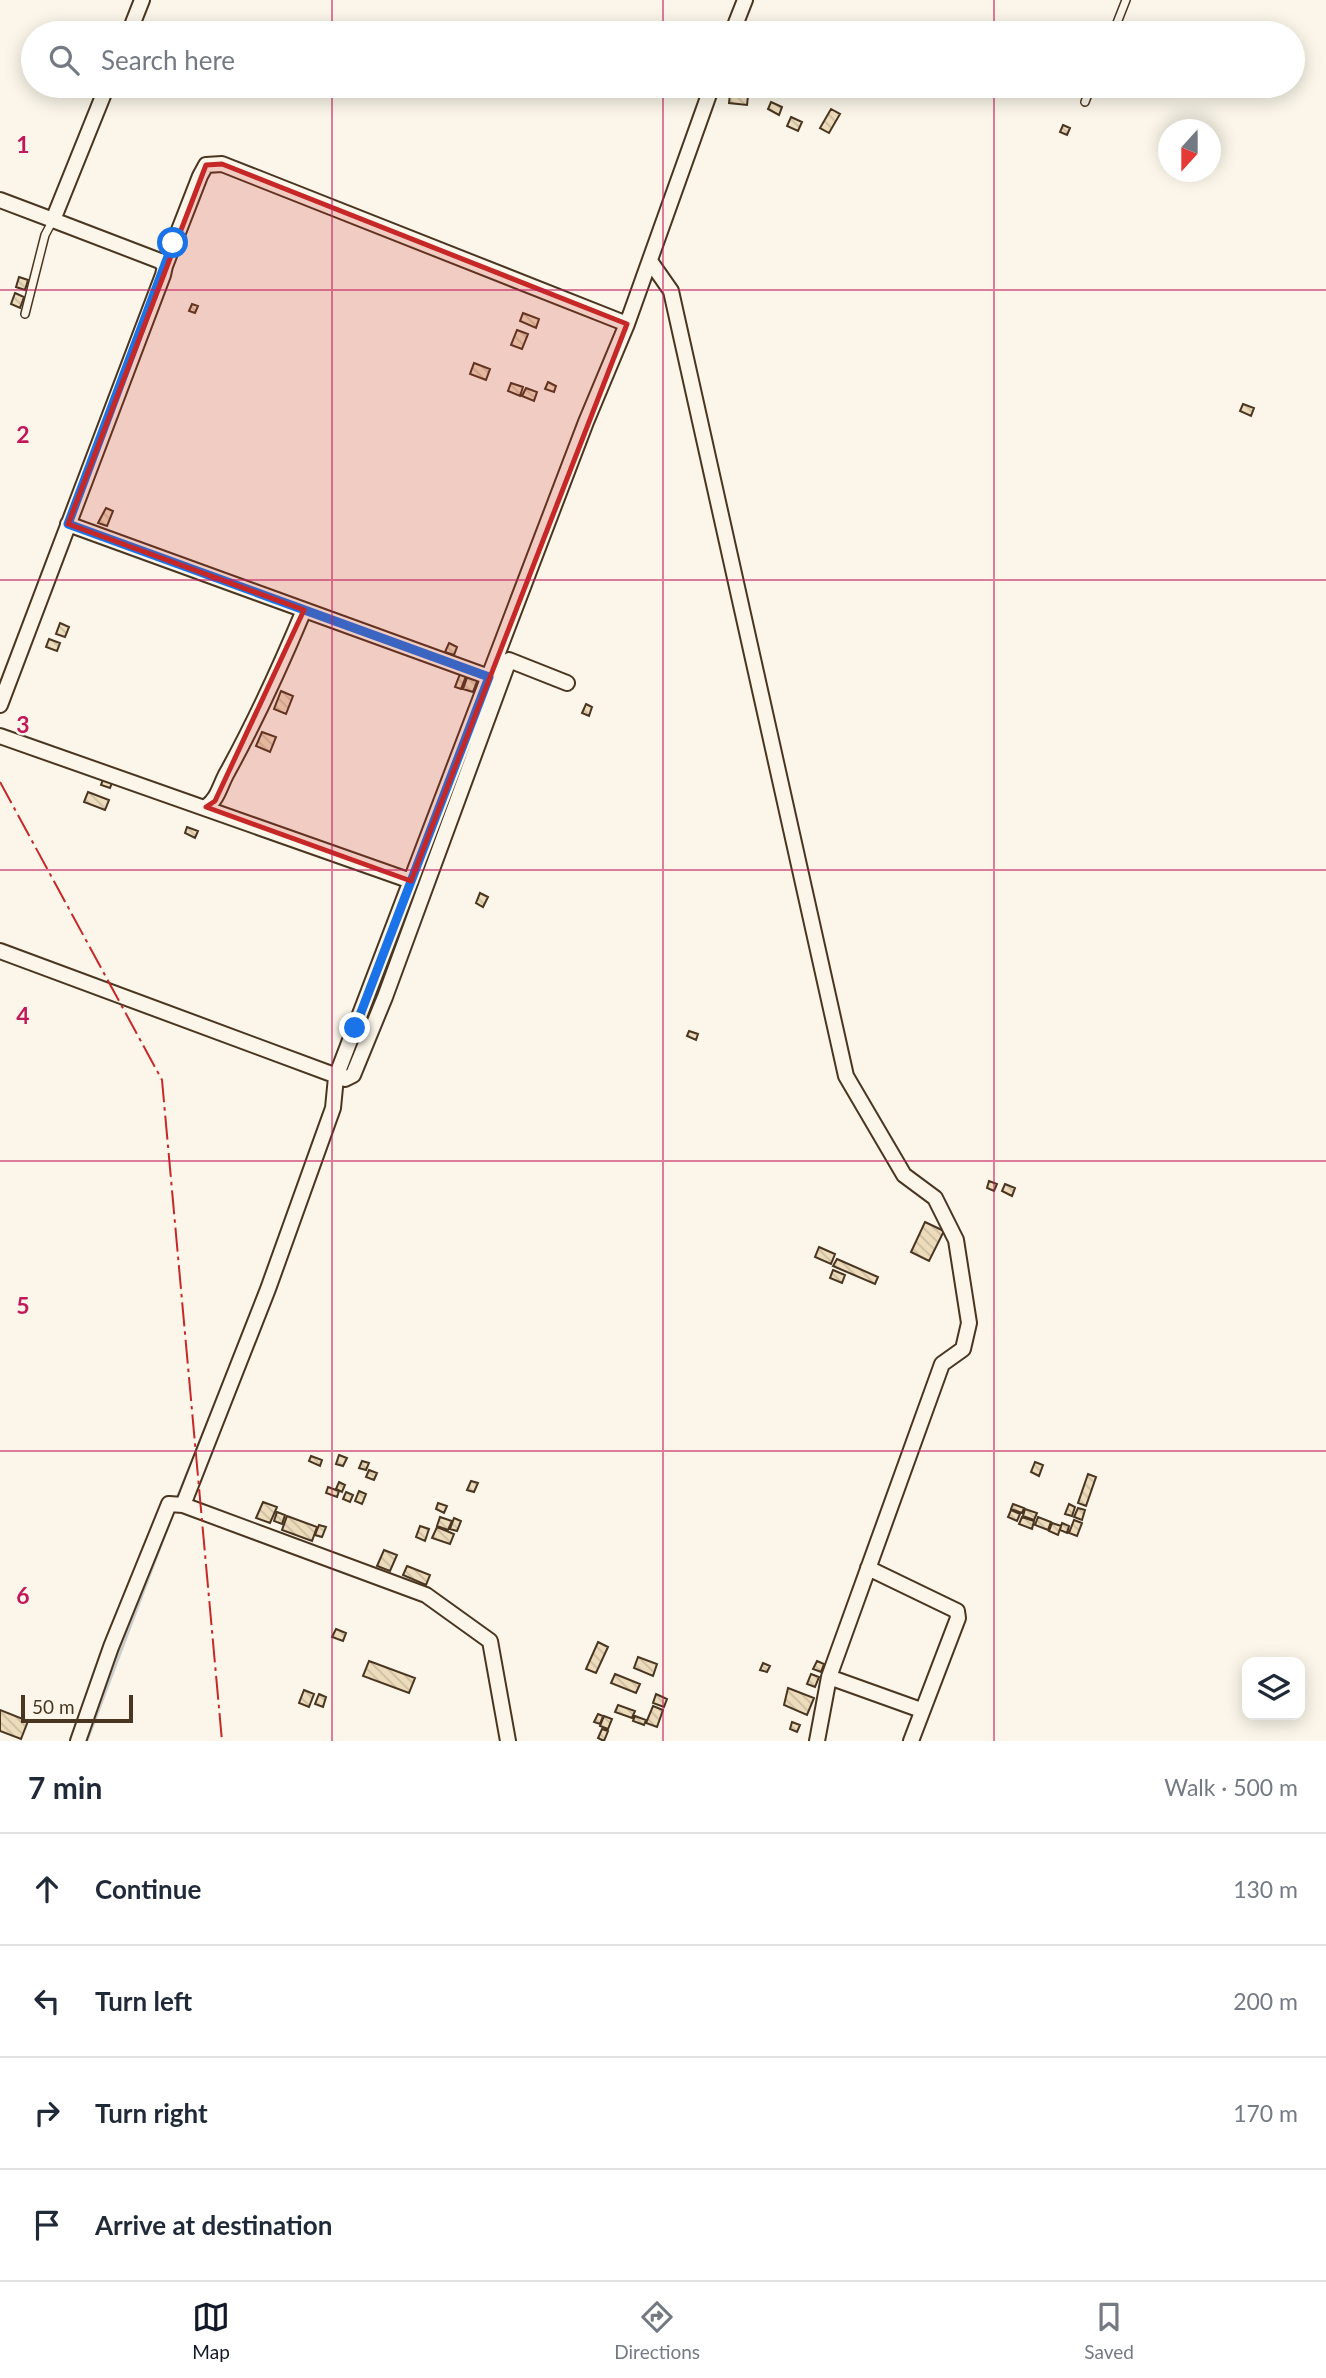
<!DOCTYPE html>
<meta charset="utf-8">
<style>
body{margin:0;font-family:Lato,sans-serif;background:#f2f2f3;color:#1f2937}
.controls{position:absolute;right:21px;bottom:21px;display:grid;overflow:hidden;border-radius:14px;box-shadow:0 4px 18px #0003}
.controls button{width:63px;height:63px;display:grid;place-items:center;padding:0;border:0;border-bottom:2px solid #e0e1e3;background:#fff;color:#1f2937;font:35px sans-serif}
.compass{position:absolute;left:1158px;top:119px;width:63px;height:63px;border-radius:50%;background:#fff;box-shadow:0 4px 18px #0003;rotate:201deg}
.scale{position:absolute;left:21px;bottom:18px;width:112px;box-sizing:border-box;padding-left:7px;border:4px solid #4a3520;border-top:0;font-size:19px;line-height:24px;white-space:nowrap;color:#4a3520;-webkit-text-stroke:5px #fbf6e9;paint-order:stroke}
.stop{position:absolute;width:21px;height:21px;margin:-16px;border:5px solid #1a73e8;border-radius:50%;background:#fff}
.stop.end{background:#1a73e8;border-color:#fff;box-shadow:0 2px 7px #0008}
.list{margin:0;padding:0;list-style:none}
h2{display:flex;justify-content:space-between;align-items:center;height:91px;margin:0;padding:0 28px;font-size:30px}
h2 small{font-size:23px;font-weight:400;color:#747a83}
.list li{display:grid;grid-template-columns:46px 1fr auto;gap:21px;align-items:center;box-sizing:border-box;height:112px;padding:0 28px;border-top:2px solid #e0e1e3}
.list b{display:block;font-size:26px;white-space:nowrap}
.list em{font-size:23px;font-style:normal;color:#747a83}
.icon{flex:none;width:38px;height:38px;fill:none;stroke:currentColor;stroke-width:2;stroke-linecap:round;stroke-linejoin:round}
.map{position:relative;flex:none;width:1326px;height:1741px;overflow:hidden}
.search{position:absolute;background:#fff;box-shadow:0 4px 18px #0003;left:21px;right:21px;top:21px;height:77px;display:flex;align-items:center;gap:18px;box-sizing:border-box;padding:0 24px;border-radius:38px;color:#747a83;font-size:26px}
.sheet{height:539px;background:#fff}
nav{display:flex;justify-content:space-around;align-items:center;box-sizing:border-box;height:98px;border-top:2px solid #e0e1e3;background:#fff;font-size:19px;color:#747a83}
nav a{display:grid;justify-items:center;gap:4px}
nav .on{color:#111827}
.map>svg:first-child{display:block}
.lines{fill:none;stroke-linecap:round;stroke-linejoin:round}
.stream{stroke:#c9cecd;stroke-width:4.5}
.building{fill:url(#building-back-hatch);stroke:#4a3520;stroke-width:2}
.service-casing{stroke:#4a3520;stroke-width:10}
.minor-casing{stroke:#4a3520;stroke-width:18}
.service{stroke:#fbf6e9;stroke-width:7}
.minor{stroke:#fbf6e9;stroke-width:14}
.power{stroke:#c62828;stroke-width:2;stroke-dasharray:24 5 3.5 5;stroke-linecap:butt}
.route{stroke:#1a73e8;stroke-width:9}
.marked{fill:#c62828;fill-opacity:0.2;stroke:#c62828;stroke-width:5;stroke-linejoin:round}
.grid{fill:none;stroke:#c2185b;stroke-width:2;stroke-opacity:0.55}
.grid-label{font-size:23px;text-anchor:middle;font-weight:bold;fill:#c2185b;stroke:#fbf6e9;stroke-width:5;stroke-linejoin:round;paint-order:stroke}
</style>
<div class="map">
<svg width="1326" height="1741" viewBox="0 0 1326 1741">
<defs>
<pattern id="building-back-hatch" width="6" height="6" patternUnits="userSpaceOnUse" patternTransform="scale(1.75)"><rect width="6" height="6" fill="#ecdcbc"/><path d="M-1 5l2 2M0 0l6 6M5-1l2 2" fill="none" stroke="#ccbda1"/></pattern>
</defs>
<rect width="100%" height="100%" fill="#fbf6e9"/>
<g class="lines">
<path class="stream" d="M 177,1501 L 210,1418
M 86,1741 L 170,1519"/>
</g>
<path class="building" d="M 730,94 L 748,96 L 747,105 L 729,103 Z
M 771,102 L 782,107 L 779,115 L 768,109 Z
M 831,109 L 840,114 L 829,133 L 820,128 Z
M 791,117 L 802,122 L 798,131 L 787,126 Z
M 1063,125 L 1070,128 L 1067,135 L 1060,132 Z
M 19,277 L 28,280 L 25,290 L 16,287 Z
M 15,293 L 24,297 L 20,308 L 11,304 Z
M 192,304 L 198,306 L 195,313 L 189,311 Z
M 523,313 L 539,319 L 536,328 L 520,321 Z
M 517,330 L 528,334 L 522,349 L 511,345 Z
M 474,363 L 490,369 L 486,380 L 470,374 Z
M 548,382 L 556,386 L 554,392 L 545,389 Z
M 511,383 L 523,387 L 520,396 L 508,391 Z
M 526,388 L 537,392 L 534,401 L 522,396 Z
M 1243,404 L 1254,408 L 1251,416 L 1240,411 Z
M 106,508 L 113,511 L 107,526 L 98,523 Z
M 60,623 L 69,627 L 65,637 L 56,634 Z
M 49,639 L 60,643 L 57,651 L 46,647 Z
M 449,643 L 457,647 L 454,655 L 445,652 Z
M 460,674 L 466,676 L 461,689 L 455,687 Z
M 468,675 L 478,679 L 473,692 L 463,689 Z
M 281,691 L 293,696 L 286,714 L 274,709 Z
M 586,704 L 592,707 L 589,716 L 582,713 Z
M 262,732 L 276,737 L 270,752 L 256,746 Z
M 104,777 L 113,780 L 110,788 L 101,785 Z
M 88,792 L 109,800 L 105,810 L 84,802 Z
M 187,827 L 198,831 L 195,838 L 185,833 Z
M 480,893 L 488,897 L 483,907 L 476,903 Z
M 689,1031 L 698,1034 L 696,1040 L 687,1036 Z
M 989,1181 L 997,1184 L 994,1191 L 987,1188 Z
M 1005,1184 L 1015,1188 L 1012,1196 L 1002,1191 Z
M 925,1222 L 944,1231 L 929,1261 L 911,1252 Z
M 819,1247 L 835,1254 L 831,1264 L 815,1257 Z
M 837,1259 L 878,1277 L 875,1284 L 833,1266 Z
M 833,1270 L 845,1275 L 842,1283 L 830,1278 Z
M 339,1455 L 347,1458 L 343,1466 L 336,1464 Z
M 311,1456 L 322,1460 L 320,1466 L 309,1461 Z
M 362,1461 L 369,1463 L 366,1470 L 359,1468 Z
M 1035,1462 L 1043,1465 L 1039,1476 L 1031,1472 Z
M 369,1470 L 377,1473 L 374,1480 L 366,1477 Z
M 1088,1474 L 1096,1477 L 1086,1506 L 1078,1503 Z
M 471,1481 L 478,1483 L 474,1492 L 467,1490 Z
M 339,1482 L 345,1485 L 342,1492 L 336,1489 Z
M 328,1487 L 339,1491 L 337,1497 L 326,1493 Z
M 359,1491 L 366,1494 L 362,1504 L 355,1501 Z
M 346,1492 L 353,1495 L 350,1502 L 343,1499 Z
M 263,1502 L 277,1507 L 270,1523 L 256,1518 Z
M 438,1503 L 447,1506 L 444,1513 L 436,1509 Z
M 1013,1504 L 1024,1508 L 1022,1513 L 1011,1509 Z
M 1069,1504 L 1075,1507 L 1072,1516 L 1065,1514 Z
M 1078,1508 L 1085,1510 L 1082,1520 L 1074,1517 Z
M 1025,1509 L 1037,1513 L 1034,1520 L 1023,1516 Z
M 1011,1510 L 1020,1514 L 1017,1521 L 1008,1517 Z
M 277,1512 L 285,1515 L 282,1524 L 274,1521 Z
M 287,1516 L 317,1527 L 312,1541 L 282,1530 Z
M 440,1517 L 452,1521 L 448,1530 L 437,1526 Z
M 1022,1517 L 1034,1521 L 1032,1529 L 1019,1524 Z
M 1038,1517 L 1051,1522 L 1048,1530 L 1035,1525 Z
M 454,1518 L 461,1521 L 457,1531 L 450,1529 Z
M 1074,1520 L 1082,1523 L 1077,1536 L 1069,1533 Z
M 1052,1523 L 1061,1526 L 1058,1535 L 1049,1531 Z
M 1062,1523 L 1069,1526 L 1067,1533 L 1060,1530 Z
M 319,1525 L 326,1527 L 322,1537 L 315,1535 Z
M 420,1526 L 429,1529 L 425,1541 L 416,1537 Z
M 437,1527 L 454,1534 L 450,1544 L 432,1538 Z
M 384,1550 L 397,1555 L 390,1571 L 377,1566 Z
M 407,1566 L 430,1575 L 426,1585 L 403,1575 Z
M 336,1629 L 346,1633 L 343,1641 L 332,1637 Z
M 598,1642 L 608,1647 L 596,1673 L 586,1669 Z
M 638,1657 L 657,1664 L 653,1676 L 634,1668 Z
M 369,1661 L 415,1678 L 409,1693 L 363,1676 Z
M 817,1661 L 824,1664 L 821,1672 L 813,1669 Z
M 763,1663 L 770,1666 L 767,1672 L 760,1670 Z
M 615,1674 L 640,1684 L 636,1693 L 611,1683 Z
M 811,1674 L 819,1677 L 815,1687 L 807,1684 Z
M 788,1688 L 814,1698 L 807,1715 L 784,1705 Z
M 304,1690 L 314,1694 L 309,1707 L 299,1703 Z
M 319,1694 L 326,1697 L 323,1707 L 315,1704 Z
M 656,1694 L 667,1699 L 664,1707 L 653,1703 Z
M 618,1705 L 635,1711 L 632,1718 L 615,1712 Z
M 653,1706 L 663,1710 L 657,1727 L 646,1723 Z
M 0,1710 L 28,1721 L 21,1739 L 0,1731 Z
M 598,1714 L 603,1716 L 600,1724 L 594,1722 Z
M 604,1716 L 612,1719 L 608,1729 L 600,1726 Z
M 635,1716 L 646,1720 L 644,1725 L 633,1721 Z
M 792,1722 L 800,1725 L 797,1732 L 790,1729 Z
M 602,1729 L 608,1731 L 604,1741 L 598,1738 Z"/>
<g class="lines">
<g class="service-casing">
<path id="service" d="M 1113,33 L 1126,0
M 1085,102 L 1091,86
M 25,314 L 45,235 L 53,220"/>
</g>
<g class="minor-casing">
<path id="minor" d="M 129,33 L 142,0
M 732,33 L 745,0
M 0,200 L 53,220
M 650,261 L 671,291 L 846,1076 L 904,1175 L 935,1198 L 956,1240 L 969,1323 L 963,1349 L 942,1364 L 829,1677 L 817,1741
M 165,266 L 200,176 L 206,165 L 222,164 L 627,324
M 68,524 L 489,677
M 0,705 L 163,275 L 165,266 L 160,261 L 53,220 L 107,86
M 0,736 L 411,881
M 206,807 C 219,798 220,784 228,771 C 257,718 281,665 304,610
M 0,951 L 345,1079 L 353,1075 L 385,997 L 509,660 L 567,683
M 183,1505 L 268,1289 L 333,1108 L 336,1077 L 586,422 L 627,324 L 712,86
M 868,1568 L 957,1611 L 958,1618 L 911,1741
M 829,1677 L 921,1710
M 78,1741 L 111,1647 L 169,1504 L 183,1505 L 426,1595 L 490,1641 L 508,1741"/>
</g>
<use href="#service" class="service"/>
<use href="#minor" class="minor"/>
<path class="power" d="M 0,782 L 162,1080 L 222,1741"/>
</g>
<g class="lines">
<path class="route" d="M 173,243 L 68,524 L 489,677 L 355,1028"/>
</g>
<path class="marked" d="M 222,164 L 627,324 L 411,881 L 206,807 L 215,801 L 304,610 L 68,524 L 206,165 Z"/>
<path class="grid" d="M 332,0 L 332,33M 663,0 L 663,33M 994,0 L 994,33M 332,86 L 332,1741M 663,86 L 663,1741M 994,86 L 994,1741M 0,290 L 1326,290M 0,580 L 1326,580M 0,870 L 1326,870M 0,1161 L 1326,1161M 0,1451 L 1326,1451"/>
<g class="grid-label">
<text x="23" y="153">1</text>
<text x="23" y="443">2</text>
<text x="23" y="733">3</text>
<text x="23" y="1024">4</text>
<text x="23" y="1314">5</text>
<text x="23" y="1604">6</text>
</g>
</svg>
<div class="controls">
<button><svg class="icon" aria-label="layers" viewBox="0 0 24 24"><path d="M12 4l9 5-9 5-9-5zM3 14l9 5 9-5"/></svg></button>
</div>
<svg class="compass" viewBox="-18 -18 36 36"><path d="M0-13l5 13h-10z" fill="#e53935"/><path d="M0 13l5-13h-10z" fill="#747a83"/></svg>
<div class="scale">50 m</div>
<div class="stop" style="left:173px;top:243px"></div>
<div class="stop end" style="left:355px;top:1028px"></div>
<div class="search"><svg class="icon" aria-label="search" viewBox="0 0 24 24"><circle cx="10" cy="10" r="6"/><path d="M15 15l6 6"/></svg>Search here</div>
</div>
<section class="sheet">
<h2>7 min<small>Walk · 500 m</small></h2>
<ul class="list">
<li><svg class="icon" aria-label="ahead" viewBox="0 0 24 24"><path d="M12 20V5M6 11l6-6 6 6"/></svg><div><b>Continue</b></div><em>130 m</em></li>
<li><svg class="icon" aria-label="left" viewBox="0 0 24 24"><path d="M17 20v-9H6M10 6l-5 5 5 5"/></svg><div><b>Turn left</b></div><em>200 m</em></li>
<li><svg class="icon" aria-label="right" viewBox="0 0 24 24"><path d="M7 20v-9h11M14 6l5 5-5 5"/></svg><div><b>Turn right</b></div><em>170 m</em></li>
<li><svg class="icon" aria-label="arrive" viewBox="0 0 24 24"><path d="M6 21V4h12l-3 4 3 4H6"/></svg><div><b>Arrive at destination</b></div></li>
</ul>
</section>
<nav>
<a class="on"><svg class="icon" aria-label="map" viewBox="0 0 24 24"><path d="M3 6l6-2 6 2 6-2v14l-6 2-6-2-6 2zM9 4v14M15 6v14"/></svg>Map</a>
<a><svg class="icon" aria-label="directions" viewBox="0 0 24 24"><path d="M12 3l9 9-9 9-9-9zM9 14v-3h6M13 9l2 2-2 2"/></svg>Directions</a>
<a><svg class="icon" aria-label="saved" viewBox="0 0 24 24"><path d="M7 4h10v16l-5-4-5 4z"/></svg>Saved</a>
</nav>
